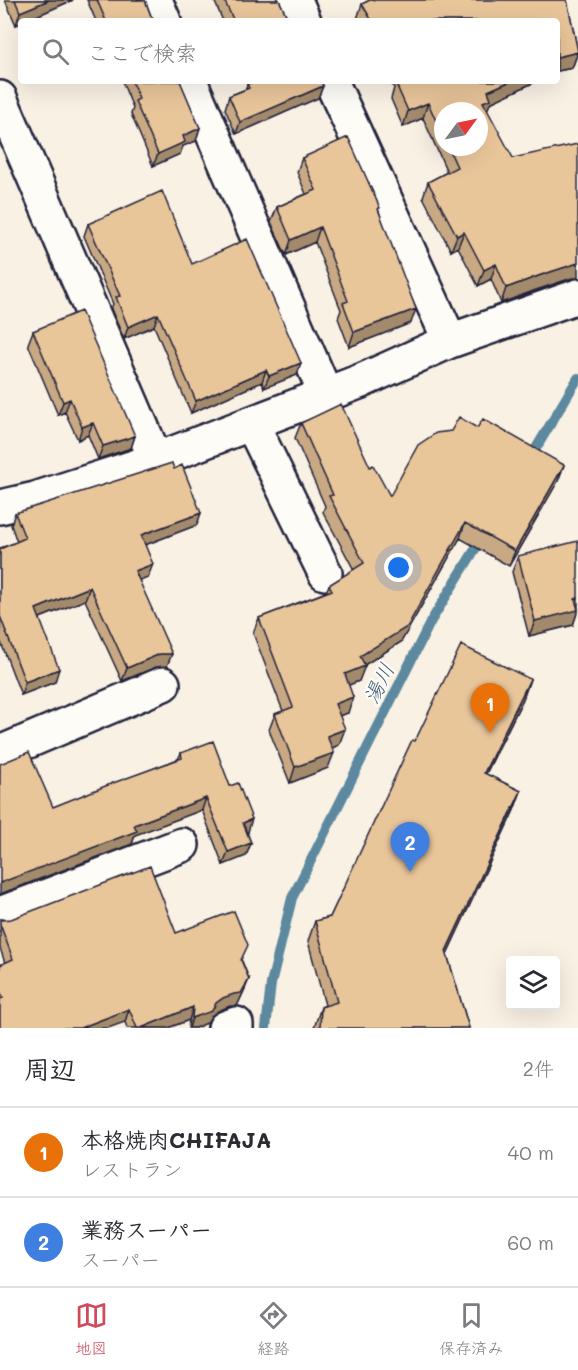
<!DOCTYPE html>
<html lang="ja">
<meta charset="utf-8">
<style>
body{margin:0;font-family:Mali,"Klee One",sans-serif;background:#f2f2f3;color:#2b2b33}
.controls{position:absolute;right:18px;bottom:18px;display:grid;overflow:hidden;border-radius:6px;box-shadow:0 6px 24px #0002}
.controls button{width:54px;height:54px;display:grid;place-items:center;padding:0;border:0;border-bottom:2px solid #e1e1e2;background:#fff;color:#2b2b33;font:30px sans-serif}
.compass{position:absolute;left:434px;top:102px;width:54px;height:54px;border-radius:50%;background:#fff;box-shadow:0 6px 24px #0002;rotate:57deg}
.you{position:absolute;left:399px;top:568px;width:21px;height:21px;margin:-15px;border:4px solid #fff;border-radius:50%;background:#1a73e8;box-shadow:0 0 0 9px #1a73e833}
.badge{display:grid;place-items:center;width:39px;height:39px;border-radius:50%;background:#d1495b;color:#fff;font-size:20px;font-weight:700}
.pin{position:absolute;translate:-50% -50px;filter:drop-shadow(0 2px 3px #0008)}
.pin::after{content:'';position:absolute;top:32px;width:21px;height:18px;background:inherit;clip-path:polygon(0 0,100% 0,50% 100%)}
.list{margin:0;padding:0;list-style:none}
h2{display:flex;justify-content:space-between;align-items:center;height:78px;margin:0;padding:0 24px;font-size:26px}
h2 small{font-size:20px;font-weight:400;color:#7c7c81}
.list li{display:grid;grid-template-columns:39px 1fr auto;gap:18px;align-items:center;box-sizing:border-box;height:90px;padding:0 24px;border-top:2px solid #e1e1e2}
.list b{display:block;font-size:22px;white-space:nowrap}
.list p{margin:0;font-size:20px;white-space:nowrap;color:#7c7c81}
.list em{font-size:20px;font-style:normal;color:#7c7c81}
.icon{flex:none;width:33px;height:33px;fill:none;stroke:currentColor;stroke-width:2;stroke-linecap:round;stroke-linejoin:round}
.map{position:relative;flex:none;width:578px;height:1028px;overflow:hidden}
.search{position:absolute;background:#fff;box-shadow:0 6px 24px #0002;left:18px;right:18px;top:18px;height:66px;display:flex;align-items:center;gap:15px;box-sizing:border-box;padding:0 21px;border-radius:6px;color:#7c7c81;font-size:22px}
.sheet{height:258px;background:#fff}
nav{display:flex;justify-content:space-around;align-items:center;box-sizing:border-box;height:84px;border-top:2px solid #e1e1e2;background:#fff;font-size:16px;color:#7c7c81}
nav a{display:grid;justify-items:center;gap:3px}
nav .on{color:#d1495b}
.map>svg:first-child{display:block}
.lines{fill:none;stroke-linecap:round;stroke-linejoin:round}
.stream{stroke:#5b899f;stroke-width:10}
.minor-casing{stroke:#22223b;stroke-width:38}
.minor{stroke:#fdfcf7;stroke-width:33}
.wall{fill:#c8a984;stroke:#22223b;stroke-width:1.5;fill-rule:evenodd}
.shaded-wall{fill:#a38a6c;stroke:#22223b;stroke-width:1.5}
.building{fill:#e9c59a;stroke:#22223b;stroke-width:1.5}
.labels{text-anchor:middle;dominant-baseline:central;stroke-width:4.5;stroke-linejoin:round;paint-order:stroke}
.water-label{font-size:21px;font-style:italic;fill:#435e75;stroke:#fdfcf7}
</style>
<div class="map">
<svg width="578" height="1028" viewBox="0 0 578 1028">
<rect width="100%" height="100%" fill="#f9f1e4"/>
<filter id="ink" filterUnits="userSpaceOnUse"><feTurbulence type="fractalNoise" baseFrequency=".0167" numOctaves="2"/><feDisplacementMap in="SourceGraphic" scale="12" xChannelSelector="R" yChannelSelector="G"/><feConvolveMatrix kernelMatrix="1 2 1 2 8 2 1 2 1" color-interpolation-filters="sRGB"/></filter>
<g filter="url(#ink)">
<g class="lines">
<path class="stream" d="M 529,460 L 578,378
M 266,1028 L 271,984 L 292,898 L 431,621 L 482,538"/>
<g class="minor-casing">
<path id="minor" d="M 155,0 L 164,21
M 295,0 L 304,21
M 190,81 L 326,395
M 331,81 L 450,341
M 0,98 L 156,460
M 252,424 L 325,573
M 0,507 L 35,499 L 156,460 L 361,381 L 450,341 L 578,296
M 0,753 L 163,684
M 0,914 L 182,845
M 225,1028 L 236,1024 L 236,1028"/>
</g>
<use href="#minor" class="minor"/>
</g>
<path class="wall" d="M 5,0 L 73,0 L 25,21 L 21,21 L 21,23 L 16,25 Z
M 87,0 L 145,0 L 151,16 L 156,21 L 96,21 Z
M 214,0 L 279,0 L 289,21 L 223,21 Z
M 370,0 L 567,0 L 578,52 L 572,68 L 557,71 L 557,21 L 358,21 L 357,19 L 362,4 Z
M 122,81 L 180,81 L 196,141 L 183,146 L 180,154 L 153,166 L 131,114 L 133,108 Z
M 251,81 L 321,81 L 323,86 L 318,98 L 236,134 L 225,109 L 229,96 L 246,89 L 247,84 L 252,82 Z
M 390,81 L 537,81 L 490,103 L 487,110 L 572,278 L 536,290 L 501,303 L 491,279 L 478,286 L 458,247 L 451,251 L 423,197 L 428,182 L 447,172 L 423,118 L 403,127 L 391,99 L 394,88 ZM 443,111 L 479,147 L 443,147 Z
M 302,158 L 379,211 L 411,323 L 349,347 L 338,318 L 341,310 L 315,242 L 286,255 L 271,222 L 277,207 L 306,194 L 297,172 Z
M 88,224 L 192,264 L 301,363 L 297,375 L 264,388 L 262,382 L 191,413 L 154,326 L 124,339 L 111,309 L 113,304 L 84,236 Z
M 33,331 L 135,436 L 131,448 L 98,459 L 88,435 L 78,440 L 65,412 L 58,415 L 28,344 Z
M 301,423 L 370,467 L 390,496 L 477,428 L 564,465 L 558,481 L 509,566 L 460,538 L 401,642 L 364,665 L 359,681 L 349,685 L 348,713 L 339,716 L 339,745 L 332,748 L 328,768 L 290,783 L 269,730 L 275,714 L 283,711 L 253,633 L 259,618 L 326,592 L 329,585 L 354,570 L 323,512 L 325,506 L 295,438 Z
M 15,513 L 197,525 L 145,545 L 148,577 L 139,580 L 167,666 L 156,667 L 122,681 L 85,600 L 40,618 L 55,682 L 21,695 L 0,640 L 0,548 L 17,542 L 11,525 Z
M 518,556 L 577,613 L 573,625 L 529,636 L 512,572 Z
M 530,679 L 523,699 L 486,774 L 521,791 L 514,810 L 447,954 L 469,1028 L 314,1028 L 321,1007 L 325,1005 L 308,941 L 315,921 L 330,917 L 415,741 Z
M 181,753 L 248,832 L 247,832 L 251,843 L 246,856 L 223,865 L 202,810 L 135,835 L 132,844 L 53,807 L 178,759 Z
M 0,919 L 176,933 L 242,961 L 249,979 L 244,991 L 237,1006 L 230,1006 L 218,1011 L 211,1016 L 207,1023 L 195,1028 L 188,1028 L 189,1020 L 168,1028 L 127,1028 L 125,1022 L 0,1028 L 0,965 L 5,963 L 0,948 Z"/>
<path class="shaded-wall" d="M 49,0 L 73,0 L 25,21 L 21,21 L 21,23 L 16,25 L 20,12 Z
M 578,52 L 572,68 L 557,71 L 557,57 Z
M 511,81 L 537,81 L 490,103 L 486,114 L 479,114 L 488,91 Z
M 323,86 L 318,98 L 236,134 L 240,122 Z
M 428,103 L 423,118 L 403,127 L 408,111 Z
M 200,128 L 196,141 L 183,146 L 180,154 L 153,166 L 158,154 L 183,136 Z
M 320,227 L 315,242 L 286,255 L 291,240 Z
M 464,232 L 458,247 L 451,251 L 457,236 Z
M 578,263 L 578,278 L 572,278 L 536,290 L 501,303 L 506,288 L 541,275 Z
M 496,264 L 491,279 L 478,286 L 484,270 Z
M 416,309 L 411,323 L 349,347 L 354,332 Z
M 158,314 L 154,326 L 124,339 L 128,327 Z
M 301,363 L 297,375 L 264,388 L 269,376 Z
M 266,370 L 262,382 L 191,413 L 196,401 Z
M 70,399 L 65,412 L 58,415 L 63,402 Z
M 93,423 L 88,435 L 78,440 L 82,427 Z
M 135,436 L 131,448 L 98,459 L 103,446 Z
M 564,465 L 558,481 L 509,566 L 515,551 Z
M 201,513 L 197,525 L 137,548 L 141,535 Z
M 465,523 L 460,538 L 401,642 L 361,667 L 365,666 L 359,681 L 339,689 L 345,674 Z
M 153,564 L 148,577 L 131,583 L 135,571 Z
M 90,587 L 85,600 L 32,621 L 36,609 Z
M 578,598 L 578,613 L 577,613 L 573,625 L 529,636 L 535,621 Z
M 160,654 L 172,654 L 167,666 L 156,667 L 122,681 L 127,668 Z
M 59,669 L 55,682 L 21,695 L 25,682 Z
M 530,679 L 523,699 L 476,793 L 484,773 Z
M 353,697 L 348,713 L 329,719 L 335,704 Z
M 345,729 L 339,745 L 322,752 L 327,736 Z
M 334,753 L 328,768 L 290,783 L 295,767 Z
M 521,791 L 514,810 L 439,971 L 446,951 Z
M 206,798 L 202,810 L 135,835 L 132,844 L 0,894 L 0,883 L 134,825 Z
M 252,819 L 248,832 L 239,835 L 243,823 Z
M 251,843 L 246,856 L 223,865 L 228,852 Z
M 249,979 L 244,991 L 237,1006 L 230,1006 L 218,1011 L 211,1016 L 207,1023 L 195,1028 L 189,1028 L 192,1018 L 216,1003 Z
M 193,1007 L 189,1020 L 168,1028 L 141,1028 Z
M 129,1009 L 125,1022 L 108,1028 L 80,1028 Z"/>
<path class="building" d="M 15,0 L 49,0 L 20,12 Z
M 97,0 L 145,0 L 151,16 L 156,21 L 106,21 Z
M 224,0 L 279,0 L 289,21 L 234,21 Z
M 370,0 L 567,0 L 578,52 L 557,57 L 557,21 L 372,21 L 362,4 Z
M 132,81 L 180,81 L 200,128 L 183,136 L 185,142 L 158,154 L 135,101 L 139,99 Z
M 255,81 L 321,81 L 323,86 L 240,122 L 229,96 L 249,88 L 247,84 Z
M 403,81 L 511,81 L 488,91 L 491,99 L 483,102 L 513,158 L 578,144 L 578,263 L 541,275 L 506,288 L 496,264 L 484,270 L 464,232 L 457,236 L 428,182 L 457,167 L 448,147 L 479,147 L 479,111 L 443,111 L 443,136 L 428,103 L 408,111 L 396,84 Z
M 348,137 L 380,208 L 378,209 L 416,309 L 354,332 L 343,303 L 348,301 L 320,227 L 291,240 L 277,207 L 316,190 L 302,158 Z
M 162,191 L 192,264 L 247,239 L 301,363 L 269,376 L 266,370 L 196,401 L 158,314 L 128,327 L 116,297 L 120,296 L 88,224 Z
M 81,311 L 135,436 L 103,446 L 93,423 L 82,427 L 70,399 L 63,402 L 33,331 Z
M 341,404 L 370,467 L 373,465 L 390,496 L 418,445 L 436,433 L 451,431 L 459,417 L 477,428 L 483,419 L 564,465 L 515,551 L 465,523 L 407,627 L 360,656 L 365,666 L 345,674 L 353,697 L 335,704 L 345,729 L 327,736 L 334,753 L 295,767 L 275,714 L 293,707 L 259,618 L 332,590 L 329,585 L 364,563 L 329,496 L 333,495 L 301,423 Z
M 172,463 L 174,469 L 182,465 L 201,513 L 141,535 L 153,564 L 135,571 L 172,654 L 160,654 L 127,668 L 90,587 L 36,609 L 59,669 L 25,682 L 0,616 L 0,549 L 25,538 L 15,513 Z
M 578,541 L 578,598 L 575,599 L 578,610 L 535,621 L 518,556 Z
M 461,645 L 530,679 L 484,773 L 521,791 L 446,951 L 469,1028 L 320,1028 L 321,1007 L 337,1002 L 315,921 L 330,917 L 412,740 L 415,741 Z
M 213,741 L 230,786 L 238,783 L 252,819 L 243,823 L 251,843 L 228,852 L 206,798 L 134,825 L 137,831 L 0,883 L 0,764 L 29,752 L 53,807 L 113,783 L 182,758 L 181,753 Z
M 150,866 L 176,933 L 234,911 L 248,945 L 241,960 L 249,979 L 241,993 L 234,994 L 223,998 L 216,1003 L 212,1011 L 192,1018 L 193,1007 L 141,1028 L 137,1028 L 129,1009 L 80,1028 L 0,1028 L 0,999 L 3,998 L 0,991 L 0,965 L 13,959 L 0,924 L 0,919 L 2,920 L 11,919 Z"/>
</g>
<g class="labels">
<g class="water-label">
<text transform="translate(378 683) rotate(-63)">湯川</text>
</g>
</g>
</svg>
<div class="controls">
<button><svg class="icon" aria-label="layers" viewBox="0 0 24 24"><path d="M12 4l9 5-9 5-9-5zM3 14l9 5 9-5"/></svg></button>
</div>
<svg class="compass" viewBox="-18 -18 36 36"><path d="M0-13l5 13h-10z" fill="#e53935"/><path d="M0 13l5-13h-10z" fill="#7c7c81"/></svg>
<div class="you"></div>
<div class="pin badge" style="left:490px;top:733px;background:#e8710a">1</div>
<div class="pin badge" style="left:410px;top:872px;background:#3f7fe0">2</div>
<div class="search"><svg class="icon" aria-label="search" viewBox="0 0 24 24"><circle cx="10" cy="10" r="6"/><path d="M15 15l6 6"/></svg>ここで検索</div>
</div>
<section class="sheet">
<h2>周辺<small>2件</small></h2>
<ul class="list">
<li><span class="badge" style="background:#e8710a">1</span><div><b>本格焼肉CHIFAJA</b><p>レストラン</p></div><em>40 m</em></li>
<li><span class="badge" style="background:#3f7fe0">2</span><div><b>業務スーパー</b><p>スーパー</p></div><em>60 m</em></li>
</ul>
</section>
<nav>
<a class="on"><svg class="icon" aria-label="map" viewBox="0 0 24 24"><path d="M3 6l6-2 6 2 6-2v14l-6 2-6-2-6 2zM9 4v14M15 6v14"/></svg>地図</a>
<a><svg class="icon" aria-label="directions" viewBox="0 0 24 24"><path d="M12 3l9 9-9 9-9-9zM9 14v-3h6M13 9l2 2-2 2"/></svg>経路</a>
<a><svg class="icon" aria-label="saved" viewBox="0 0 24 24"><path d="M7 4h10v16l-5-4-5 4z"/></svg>保存済み</a>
</nav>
